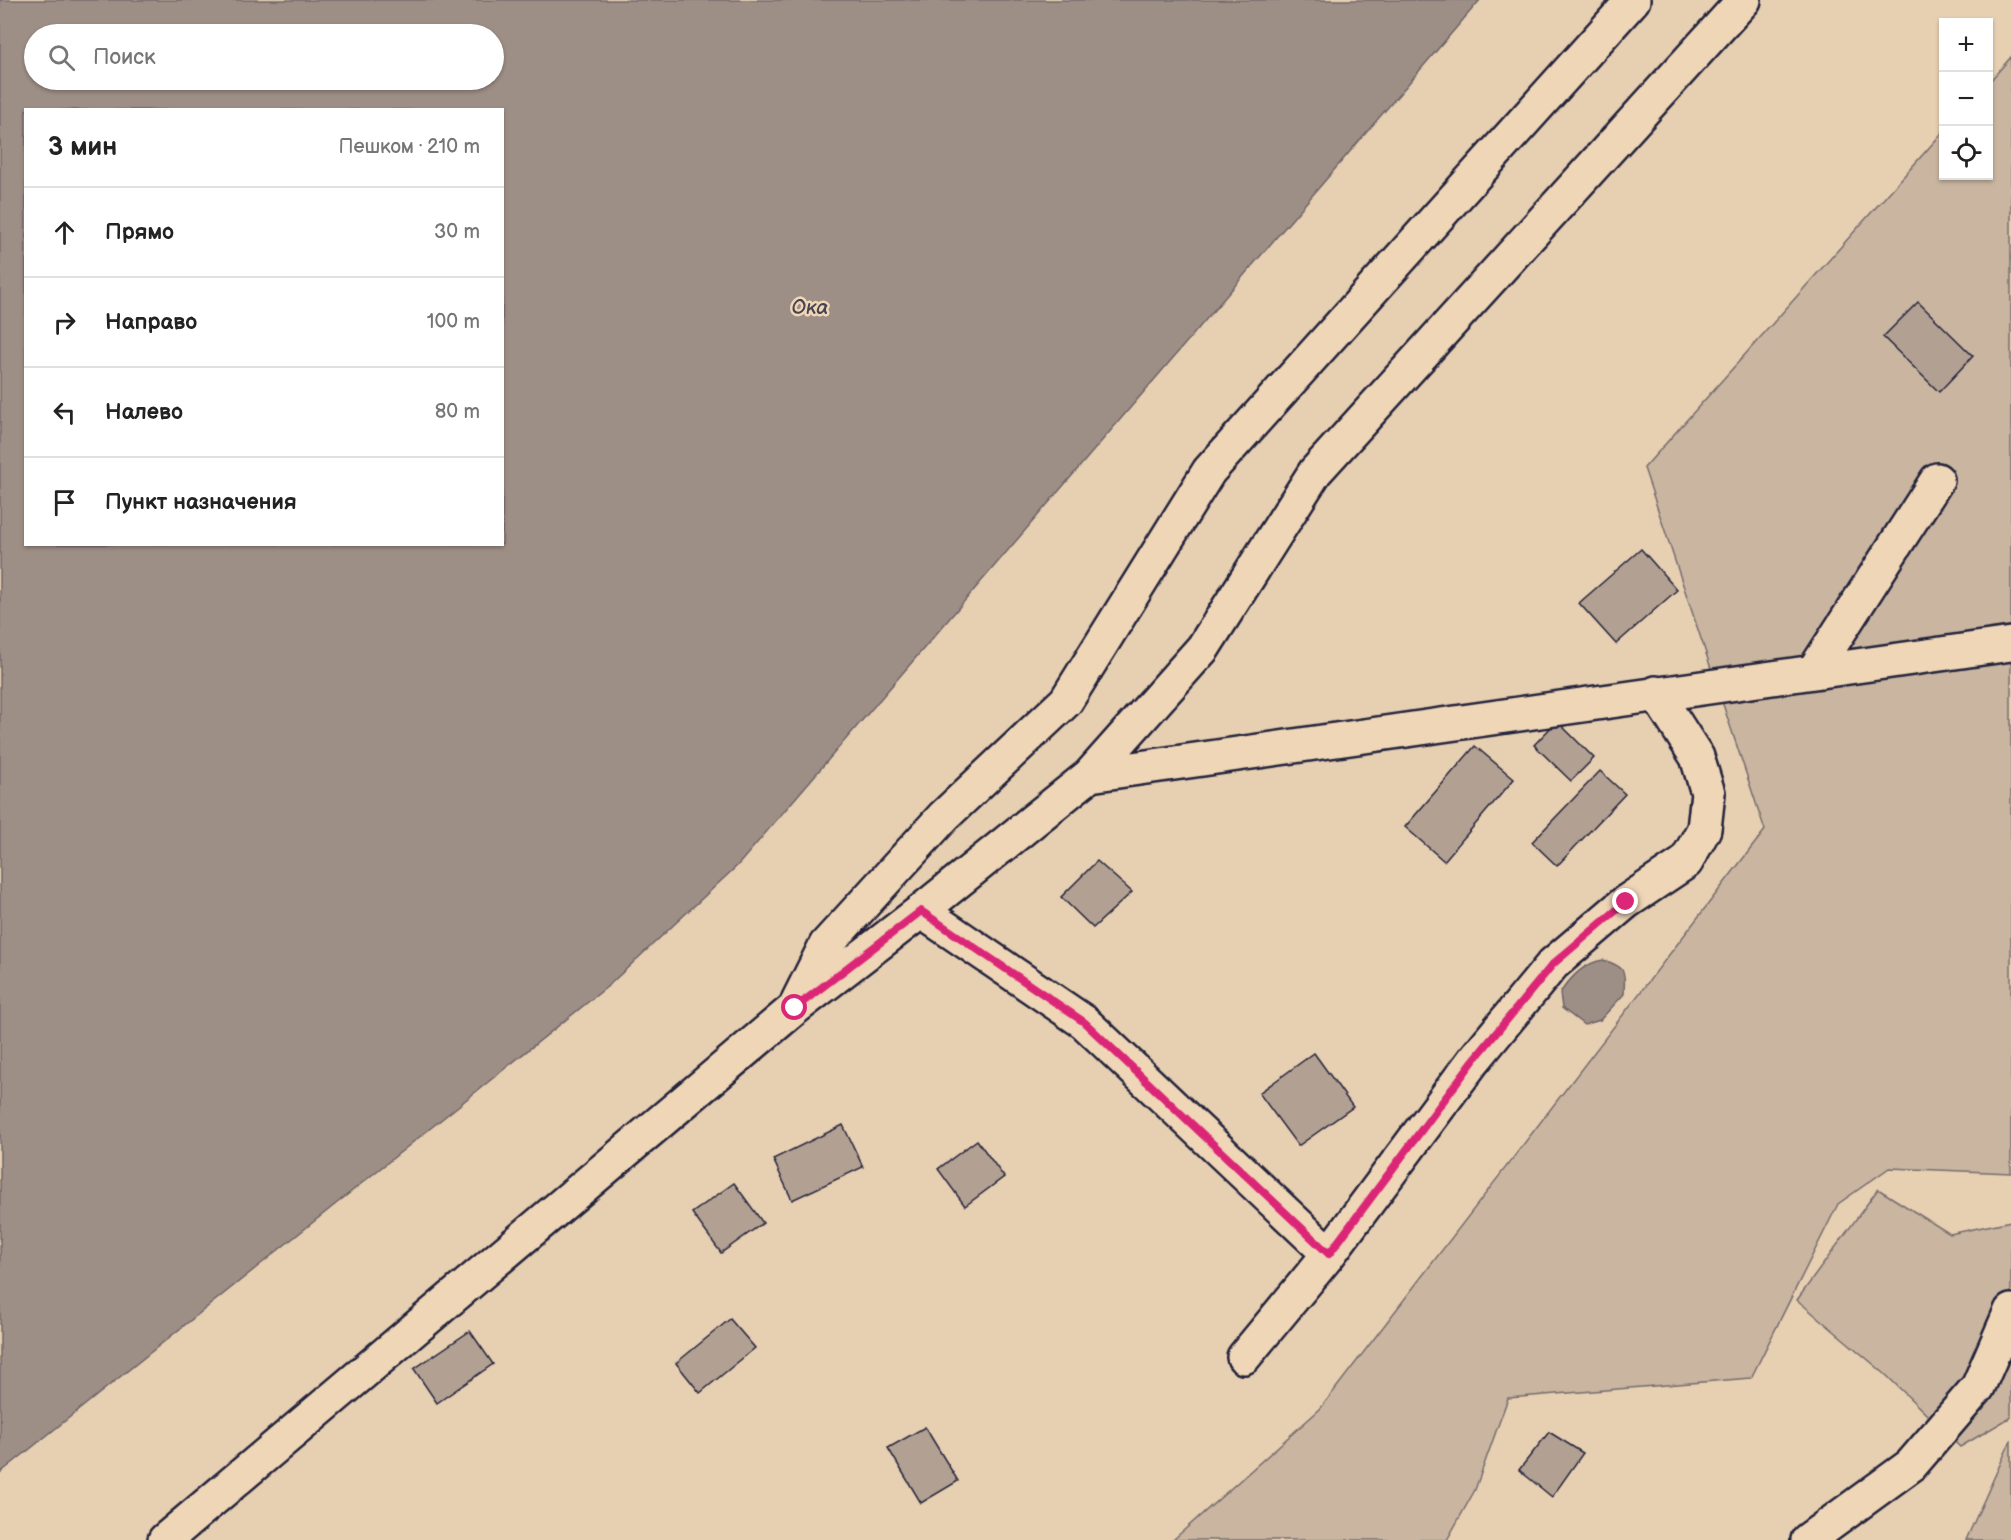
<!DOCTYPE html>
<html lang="ru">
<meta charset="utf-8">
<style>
body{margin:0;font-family:"Balsamiq Sans",sans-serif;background:#f6f6f6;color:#222}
.controls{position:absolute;right:18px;top:18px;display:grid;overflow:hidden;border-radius:0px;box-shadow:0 2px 4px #0004}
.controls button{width:54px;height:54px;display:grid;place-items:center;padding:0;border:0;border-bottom:2px solid #e0e0e0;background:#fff;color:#222;font:30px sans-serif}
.stop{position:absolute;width:18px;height:18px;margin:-14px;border:4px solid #db2777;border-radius:50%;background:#fff}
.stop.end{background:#db2777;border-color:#fff;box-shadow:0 2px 6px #0008}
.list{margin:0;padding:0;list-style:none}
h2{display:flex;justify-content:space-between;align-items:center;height:78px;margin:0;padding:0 24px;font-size:26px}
h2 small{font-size:20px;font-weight:400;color:#767676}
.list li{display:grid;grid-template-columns:39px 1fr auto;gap:18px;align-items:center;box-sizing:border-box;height:90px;padding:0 24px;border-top:2px solid #e0e0e0}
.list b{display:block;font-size:22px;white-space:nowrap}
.list em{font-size:20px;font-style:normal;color:#767676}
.icon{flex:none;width:33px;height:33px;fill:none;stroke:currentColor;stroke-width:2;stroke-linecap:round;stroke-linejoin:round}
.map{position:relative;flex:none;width:2011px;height:1540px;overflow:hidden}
.search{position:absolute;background:#fff;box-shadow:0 2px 4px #0004;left:24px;top:24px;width:480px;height:66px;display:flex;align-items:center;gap:15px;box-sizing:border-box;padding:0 21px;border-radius:33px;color:#767676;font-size:22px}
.panel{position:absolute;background:#fff;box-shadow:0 2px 4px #0004;left:24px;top:108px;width:480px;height:438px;border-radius:0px}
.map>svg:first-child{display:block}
.green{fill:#c9b5a0;stroke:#766c6e;stroke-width:1.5}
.water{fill:#9e8f86;stroke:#6c6368;stroke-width:1.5;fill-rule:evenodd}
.building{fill:#b2a192;stroke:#22223b;stroke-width:1.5}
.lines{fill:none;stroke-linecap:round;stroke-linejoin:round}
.minor-casing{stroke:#22223b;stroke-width:38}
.minor{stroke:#efd6b7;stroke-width:33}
.route{stroke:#db2777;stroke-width:8}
.labels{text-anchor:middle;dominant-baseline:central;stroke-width:5;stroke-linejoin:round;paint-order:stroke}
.water-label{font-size:20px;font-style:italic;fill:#474352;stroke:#efd6b7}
</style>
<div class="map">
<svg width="2011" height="1540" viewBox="0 0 2011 1540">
<rect width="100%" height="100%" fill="#e7cfb2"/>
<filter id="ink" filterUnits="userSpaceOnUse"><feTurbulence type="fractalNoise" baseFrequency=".0167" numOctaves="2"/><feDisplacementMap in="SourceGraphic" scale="12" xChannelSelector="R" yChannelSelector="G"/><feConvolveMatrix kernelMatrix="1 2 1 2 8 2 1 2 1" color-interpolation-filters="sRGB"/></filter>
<g filter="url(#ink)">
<path class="green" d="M 2011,57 L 2011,1173 L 1889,1168 L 1838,1204 L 1751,1378 L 1508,1398 L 1475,1490 L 1447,1540 L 1173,1540 L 1320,1409 L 1765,830 L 1644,468 L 1943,132 L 1944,176 L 1988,176 L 1989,82 Z
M 1878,1189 L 1950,1234 L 2011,1221 L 2011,1417 L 1960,1447 L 1885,1374 L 1797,1300 Z
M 2011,1440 L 2011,1540 L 1966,1540 Z"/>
<path class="water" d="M 0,0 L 1480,0 L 738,865 L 608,986 L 0,1473 ZM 34,34 L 494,34 L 494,80 L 34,80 ZM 26,110 L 502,110 L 502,544 L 26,544 Z
M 1603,960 C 1626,967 1625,970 1624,994 L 1600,1020 L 1584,1025 L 1562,1008 L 1560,993 C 1571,977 1584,963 1603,960 Z"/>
<path class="building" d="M 1918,302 L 1973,356 L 1939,392 L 1883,337 Z
M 1641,549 L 1677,590 L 1616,644 L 1579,603 Z
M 1557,721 L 1594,758 L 1571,781 L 1534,745 Z
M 1475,746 L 1514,779 L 1444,861 L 1405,827 Z
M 1600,771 L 1625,794 L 1557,866 L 1532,842 Z
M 1097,861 L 1132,892 L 1093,928 L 1061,897 Z
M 1314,1053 L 1353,1107 L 1298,1146 L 1259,1093 Z
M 843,1125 L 863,1167 L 792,1200 L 773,1159 Z
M 977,1140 L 1004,1177 L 965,1206 L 938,1169 Z
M 734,1183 L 763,1223 L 721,1253 L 692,1213 Z
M 730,1319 L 755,1348 L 700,1393 L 676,1363 Z
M 470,1331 L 493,1364 L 437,1403 L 414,1369 Z
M 925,1427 L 958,1481 L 921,1503 L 888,1448 Z
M 1549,1432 L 1583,1453 L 1552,1497 L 1519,1470 Z"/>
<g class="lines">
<g class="minor-casing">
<path id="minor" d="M 1814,671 L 1937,480
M 1090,775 L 2011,644
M 921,911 L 1084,1022 L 1329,1254
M 798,1001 L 826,945 L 944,816 L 1066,701 L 1209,471 L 1633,0
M 1244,1357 L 1329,1254 L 1473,1061 L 1553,964 L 1626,902 L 1686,862 L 1704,829 L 1708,793 L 1697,757 L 1656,693
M 165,1540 L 795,1008 L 921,911 L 1090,775 L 1203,648 L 1315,472 L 1744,0
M 1808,1540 L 1911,1465 L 1978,1387 L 2011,1311"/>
</g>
<use href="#minor" class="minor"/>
</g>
</g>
<g class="lines" filter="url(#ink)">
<path class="route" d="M 795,1008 L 921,911 L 1084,1022 L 1329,1254 L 1473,1061 L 1553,964 L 1626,902"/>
</g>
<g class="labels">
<g class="water-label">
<text x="810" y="308">Ока</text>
</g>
</g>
</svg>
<div class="controls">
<button>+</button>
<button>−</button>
<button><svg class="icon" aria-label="locate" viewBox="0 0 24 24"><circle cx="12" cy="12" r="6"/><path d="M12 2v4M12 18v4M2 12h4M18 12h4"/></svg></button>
</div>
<div class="stop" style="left:795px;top:1008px"></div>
<div class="stop end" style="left:1626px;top:902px"></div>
<div class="search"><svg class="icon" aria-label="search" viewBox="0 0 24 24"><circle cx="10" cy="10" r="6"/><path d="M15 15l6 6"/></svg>Поиск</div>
<section class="panel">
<h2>3 мин<small>Пешком · 210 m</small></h2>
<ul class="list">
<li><svg class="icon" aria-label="ahead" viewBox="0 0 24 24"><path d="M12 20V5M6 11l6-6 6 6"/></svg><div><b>Прямо</b></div><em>30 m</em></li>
<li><svg class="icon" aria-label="right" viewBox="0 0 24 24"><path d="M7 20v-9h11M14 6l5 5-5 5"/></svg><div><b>Направо</b></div><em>100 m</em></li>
<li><svg class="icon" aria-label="left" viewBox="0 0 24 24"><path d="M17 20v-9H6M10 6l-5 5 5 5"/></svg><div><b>Налево</b></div><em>80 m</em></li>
<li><svg class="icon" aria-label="arrive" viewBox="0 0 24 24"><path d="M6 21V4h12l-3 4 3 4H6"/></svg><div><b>Пункт назначения</b></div></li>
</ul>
</section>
</div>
